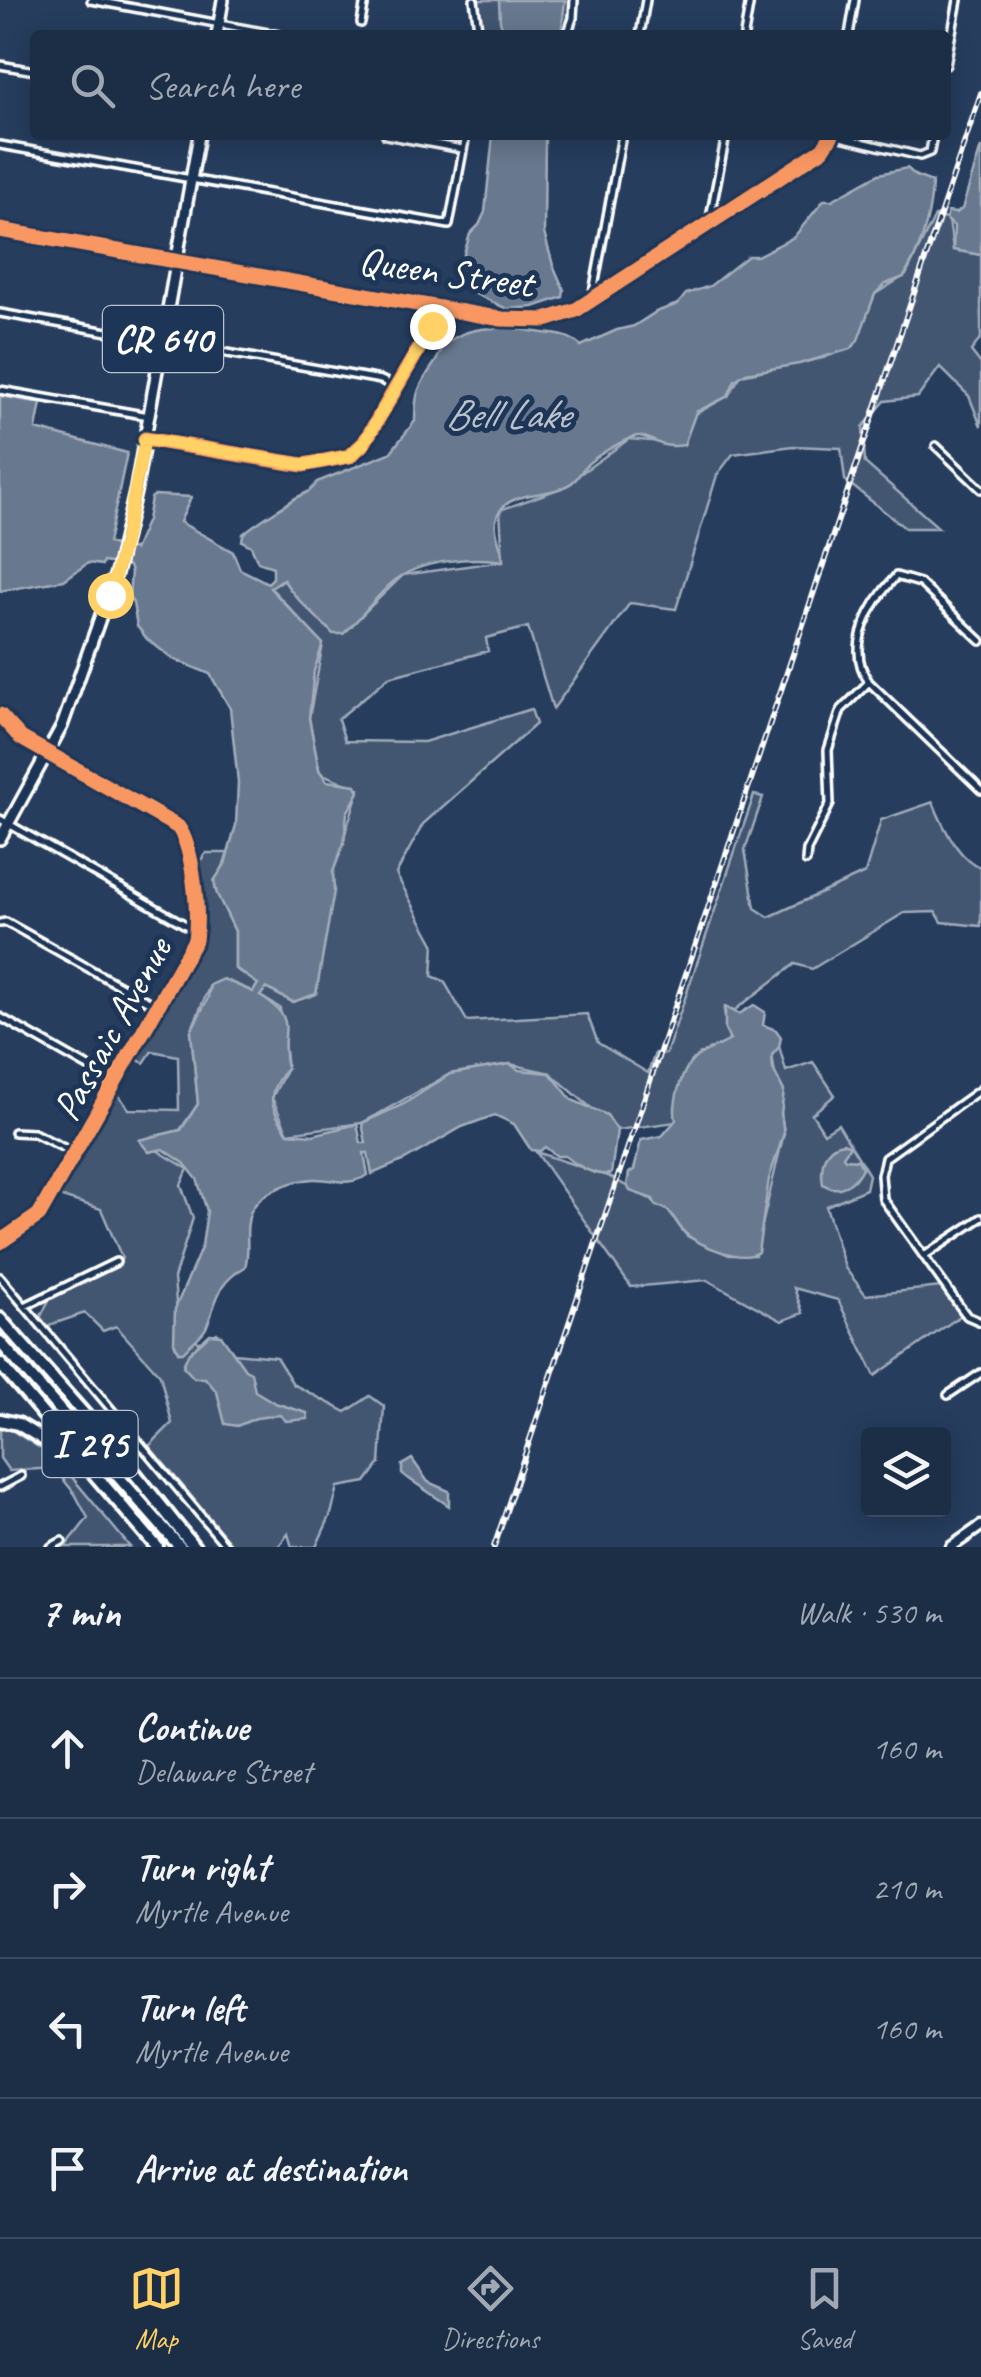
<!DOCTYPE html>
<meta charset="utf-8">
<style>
body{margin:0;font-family:Caveat,sans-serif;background:#293a51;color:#f1f3f6}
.controls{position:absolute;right:30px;bottom:30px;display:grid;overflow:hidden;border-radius:10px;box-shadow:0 5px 25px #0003}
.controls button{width:90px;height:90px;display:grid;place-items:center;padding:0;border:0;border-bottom:2px solid #3a4a5f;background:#1c2e46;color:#f1f3f6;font:50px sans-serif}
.stop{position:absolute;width:30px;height:30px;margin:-22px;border:8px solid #ffd166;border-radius:50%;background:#fff}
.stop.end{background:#ffd166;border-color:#fff;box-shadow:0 2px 10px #0008}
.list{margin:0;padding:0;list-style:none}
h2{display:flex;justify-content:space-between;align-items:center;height:130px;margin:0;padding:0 40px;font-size:42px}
h2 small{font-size:32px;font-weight:400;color:#a0a8b3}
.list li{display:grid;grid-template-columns:65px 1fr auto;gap:30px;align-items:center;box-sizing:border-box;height:140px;padding:0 40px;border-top:2px solid #3a4a5f}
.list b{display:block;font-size:38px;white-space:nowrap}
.list p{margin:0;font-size:32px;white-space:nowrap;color:#a0a8b3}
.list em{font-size:32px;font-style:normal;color:#a0a8b3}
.icon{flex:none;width:55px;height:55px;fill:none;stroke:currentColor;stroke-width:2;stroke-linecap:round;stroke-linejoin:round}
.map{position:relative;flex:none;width:981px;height:1547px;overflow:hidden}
.search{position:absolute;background:#1c2e46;box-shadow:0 5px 25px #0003;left:30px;right:30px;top:30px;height:110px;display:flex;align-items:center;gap:25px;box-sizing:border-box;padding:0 35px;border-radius:10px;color:#a0a8b3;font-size:38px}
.sheet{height:690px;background:#1c2e46}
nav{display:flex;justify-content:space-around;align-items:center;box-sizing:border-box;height:140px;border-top:2px solid #3a4a5f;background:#1c2e46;font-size:28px;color:#a0a8b3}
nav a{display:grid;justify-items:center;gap:5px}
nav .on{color:#ffd166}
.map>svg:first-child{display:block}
.green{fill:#425672;stroke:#a0aab8;stroke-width:2.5}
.water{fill:#67788e;stroke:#a4aebb;stroke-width:2.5}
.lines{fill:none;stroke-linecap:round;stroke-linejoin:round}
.minor-casing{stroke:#fff;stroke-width:12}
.tertiary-casing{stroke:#fff;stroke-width:15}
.primary-casing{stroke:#fff;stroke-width:16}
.motorway-casing{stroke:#fff;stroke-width:18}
.minor{stroke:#1d3557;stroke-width:5}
.tertiary{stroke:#1d3557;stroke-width:8}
.primary{stroke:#1d3557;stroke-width:9}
.motorway{stroke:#1d3557;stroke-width:10}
.rail-casing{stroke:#fff;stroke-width:6}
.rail{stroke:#1d3557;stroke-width:2.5;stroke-dasharray:8;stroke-linecap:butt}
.cycleway-casing{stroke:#1d3557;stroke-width:21}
.cycleway{stroke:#f99763;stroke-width:15}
.route{stroke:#ffd166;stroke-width:12}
.labels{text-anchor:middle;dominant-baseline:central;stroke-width:10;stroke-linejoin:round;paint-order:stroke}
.shield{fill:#1d3557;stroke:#bbc2cd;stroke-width:2.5}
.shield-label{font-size:38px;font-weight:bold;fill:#fff}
.street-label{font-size:40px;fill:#fff;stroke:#1d3557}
.water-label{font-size:42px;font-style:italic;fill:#bbc2cc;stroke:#1d3557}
</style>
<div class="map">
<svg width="981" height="1547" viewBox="0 0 981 1547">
<rect width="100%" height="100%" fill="#263d5e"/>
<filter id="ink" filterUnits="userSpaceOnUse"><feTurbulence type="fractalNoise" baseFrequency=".01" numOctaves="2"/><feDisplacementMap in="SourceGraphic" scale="20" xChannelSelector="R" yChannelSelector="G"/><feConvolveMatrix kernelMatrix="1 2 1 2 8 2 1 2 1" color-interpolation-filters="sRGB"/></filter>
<g filter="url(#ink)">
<path class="green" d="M 474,0 L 574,0 L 573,18 L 567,35 L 479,35 Z
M 935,216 L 949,220 L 953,250 L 981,255 L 981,338 L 971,351 L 981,364 L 981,426 L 969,396 L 940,367 L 918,397 L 885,401 L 863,427 L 865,463 L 939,528 L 905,528 L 845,480 L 841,448 L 793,446 L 733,454 L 717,475 L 676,609 L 630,603 L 553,709 L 528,627 L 486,638 L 488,651 L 389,677 L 338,719 L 345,741 L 424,742 L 531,709 L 536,724 L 423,824 L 396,874 L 434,944 L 432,976 L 444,981 L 467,1021 L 587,1014 L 598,1043 L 648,1073 L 655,1053 L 666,1054 L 754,795 L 763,797 L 745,850 L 755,908 L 769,917 L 865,873 L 881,820 L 933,802 C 942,825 957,858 981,868 L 981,926 L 942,922 L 936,912 L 904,913 L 812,969 L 795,964 L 735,1010 L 724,1010 L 729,1041 L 691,1061 L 676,1122 L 617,1130 L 550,1073 L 510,1064 L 450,1074 L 362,1123 L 288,1133 L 272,1098 L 287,1068 L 280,1008 L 260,996 L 265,988 L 292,1002 L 316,994 L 333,872 L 359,789 L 320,773 L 309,718 L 323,644 L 271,588 L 283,580 L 343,633 L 403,575 L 503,561 L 500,510 L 559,489 L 629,439 L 683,444 L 694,415 L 728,396 L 741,375 L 823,358 L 854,346 L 875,294 L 906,275 Z
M 206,853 L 228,853 L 215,889 L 235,931 L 235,969 L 258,983 L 254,992 L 223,979 L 210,985 L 191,1031 L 198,1104 L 180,1130 L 140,1140 L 188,1169 L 181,1185 L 193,1218 L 174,1278 L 180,1351 L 194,1334 L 198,1343 L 217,1333 L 234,1353 L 276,1357 L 293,1384 L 346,1412 L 370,1396 L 384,1406 L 380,1463 L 366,1482 L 338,1487 L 331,1514 L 316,1547 L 292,1547 L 288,1534 L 278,1547 L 234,1547 L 149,1446 L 172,1423 L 160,1375 L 116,1326 L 103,1331 L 85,1313 L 47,1326 L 40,1318 L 51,1296 L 115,1266 L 122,1258 L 101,1209 L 52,1194 L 113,1088 L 129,1109 L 179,1110 L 178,1056 L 152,1051 L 144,1063 L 135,1059 L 201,939 L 197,865 Z
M 779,1046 L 786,1071 L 813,1062 L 835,1095 L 812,1114 L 824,1133 L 838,1124 L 869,1175 L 866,1189 L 826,1206 L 845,1268 L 866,1295 L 941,1287 L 963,1314 L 875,1376 L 838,1300 L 794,1288 L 803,1313 L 782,1321 L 707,1280 L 631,1287 L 536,1152 L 608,1176 L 666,1208 L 687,1236 L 729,1255 L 755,1255 L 784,1133 L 772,1055 Z
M 0,1428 L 8,1428 L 56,1458 L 130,1547 L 65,1547 L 88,1518 L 75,1494 L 54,1468 L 9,1471 L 0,1458 Z"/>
<path class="water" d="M 499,0 L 565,0 L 561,35 L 505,35 L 500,21 Z
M 493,135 L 545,135 L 544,233 L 553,265 L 564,290 L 563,297 L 533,307 L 507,309 L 465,289 L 462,276 L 464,254 L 470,234 L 479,225 L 485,212 Z
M 981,147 L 981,255 L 953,250 L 954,226 L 946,219 L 948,212 L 956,213 L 962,209 Z
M 907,168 L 916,176 L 932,182 C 931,214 921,248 904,277 L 885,284 L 875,294 L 858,340 L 851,349 L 799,364 L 746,373 L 735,380 L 728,396 L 696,412 L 684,445 C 658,449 657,439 639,436 C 630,435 597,456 590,462 C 583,467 580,475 575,480 C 556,498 519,489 502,508 C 487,524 503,545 503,561 C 472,556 419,560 393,582 C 375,597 359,621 343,634 L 333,634 C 316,615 296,601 283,579 L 270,588 L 323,644 L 314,671 L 309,718 L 319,770 L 327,781 L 356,785 L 359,792 L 347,813 L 344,843 L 333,872 L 334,891 L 316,994 L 293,1002 L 266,988 L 260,996 C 302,1022 277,1028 287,1068 C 265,1094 269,1106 288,1133 L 313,1135 L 357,1124 L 361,1143 L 366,1143 L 362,1123 L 404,1104 L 450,1074 L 510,1064 L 519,1070 L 550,1073 L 572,1100 L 607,1115 L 617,1130 L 611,1174 C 595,1177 576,1165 565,1156 L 557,1156 L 545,1147 L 540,1151 L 531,1150 L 514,1124 L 495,1115 L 462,1127 L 405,1160 L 372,1174 L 368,1153 L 364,1153 L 368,1175 C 345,1188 336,1178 313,1179 C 293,1180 260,1192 251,1211 C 243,1230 251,1249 245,1267 C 216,1284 218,1299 206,1328 C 202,1336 189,1345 183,1352 L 178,1352 L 174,1342 L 175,1309 L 202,1246 L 207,1211 L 197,1179 L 184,1163 L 163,1149 L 149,1152 L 139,1140 L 181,1130 L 198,1104 L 191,1031 L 208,998 L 210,985 L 223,979 L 253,992 L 258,984 L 235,968 L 235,931 L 217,894 L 214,881 L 225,864 L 236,825 L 238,782 L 230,708 L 210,674 L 173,659 L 147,639 L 137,626 L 133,603 L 129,597 L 131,572 L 129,566 L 103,562 L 102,565 L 88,563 L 64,580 L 0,591 L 0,396 L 41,403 L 36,429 L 127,453 L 108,543 L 134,550 L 147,520 L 151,498 L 155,495 L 191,497 L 180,522 L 233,552 L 240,569 L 268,583 L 273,578 L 273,567 L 258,562 L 251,546 L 242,541 L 243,534 C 258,521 275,512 291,501 C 301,493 310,495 317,482 L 390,453 L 415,421 C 415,393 418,387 434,364 C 439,357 440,350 446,344 C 469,323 510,327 537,332 C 553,335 568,333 581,346 L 617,330 L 634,326 L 656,312 L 678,304 L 686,294 L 710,286 L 748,256 L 757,256 L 794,237 L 824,200 L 832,200 L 879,174 Z
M 754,1005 L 765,1012 L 763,1025 L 776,1030 L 781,1037 L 779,1047 L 772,1055 L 773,1069 L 784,1091 L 781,1114 L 784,1133 L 769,1179 L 758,1252 C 742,1264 696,1244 685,1233 C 674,1222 673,1208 656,1206 L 653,1199 L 630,1191 L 627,1185 L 629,1173 L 634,1170 L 641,1140 L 662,1136 L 676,1120 C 672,1104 681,1071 694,1059 C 704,1049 720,1047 730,1040 L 725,1030 L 725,1007 L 739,1014 Z
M 843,1143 L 850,1146 L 843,1156 L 845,1159 L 858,1160 L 862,1168 C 855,1183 839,1195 823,1184 C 820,1167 823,1146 843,1143 Z
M 210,1334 L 221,1335 L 245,1369 L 251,1372 L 255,1391 L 275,1403 L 307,1413 L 308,1419 L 286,1421 L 280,1415 L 256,1418 L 237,1426 L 225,1424 L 217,1392 L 205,1378 L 194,1378 L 183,1366 L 188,1354 Z
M 412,1459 L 428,1482 L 449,1491 L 449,1506 L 402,1474 L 402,1465 Z"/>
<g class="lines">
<g class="minor-casing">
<path id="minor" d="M 91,0 L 279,35
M 474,0 L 479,35
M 361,23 L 365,0
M 567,35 L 573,18 L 574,0
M 640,35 L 646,0
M 744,35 L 750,0
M 849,35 L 855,0
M 0,65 L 35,71
M 946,65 L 958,0
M 386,135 L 462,149
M 832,135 L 920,156 L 930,152 L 933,135
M 0,145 L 449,225 L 466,135
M 709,223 L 726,135
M 0,230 L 502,319 L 545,320 L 576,310 L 823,149 L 832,135
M 592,298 L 622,135
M 0,313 L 381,380 L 396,387
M 0,390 L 149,416
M 145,439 L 303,465 L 350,456 L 364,443 L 432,326 L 446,311
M 936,446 L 981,489
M 981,641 L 920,583 L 896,576 C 871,603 844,647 869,682 L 981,790
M 0,715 L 21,738 L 178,827 C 194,848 199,914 195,940 L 39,1215 L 0,1242
M 0,819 L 196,931
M 806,861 L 807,850 L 830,804 L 828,750 L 841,710 L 869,682
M 0,923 L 6,922 L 156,1006
M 0,1017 L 113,1081
M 981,1089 L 885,1158 L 881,1175 L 883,1199 L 958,1304 L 967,1316 L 981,1322
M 14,1132 L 34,1133 L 74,1153
M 924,1256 L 981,1218
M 0,1277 L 227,1547
M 25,1306 L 116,1262
M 948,1395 L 981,1373
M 0,1487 L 21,1476
M 51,1547 L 62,1541"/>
</g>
<g class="tertiary-casing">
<path id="tertiary" d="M 951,1547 L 981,1526"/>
</g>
<g class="primary-casing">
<path id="primary" d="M 217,35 L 223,0
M 0,839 L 62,726 L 117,570 L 136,488 L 199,135"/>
</g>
<g class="motorway-casing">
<path id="motorway" d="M 0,1319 L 116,1450 L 194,1547
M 0,1342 L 180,1547
M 0,1364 L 157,1547
M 0,1420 L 18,1424 L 78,1461"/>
</g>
<use href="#minor" class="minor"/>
<use href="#tertiary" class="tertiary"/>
<use href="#primary" class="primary"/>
<use href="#motorway" class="motorway"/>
<g class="rail-casing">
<path id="rail" d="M 494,1547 L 981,93"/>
</g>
<use href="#rail" class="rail"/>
<g class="cycleway-casing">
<path id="cycleway" d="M 0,230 L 502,319 L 545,320 L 576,310 L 823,149 L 832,135
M 145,439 L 303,465 L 350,456 L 364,443 L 432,326 L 448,310
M 0,715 L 21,738 L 178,827 C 194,848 199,914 195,940 L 39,1215 L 0,1242"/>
</g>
<use href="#cycleway" class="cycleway"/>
</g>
</g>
<g class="lines" filter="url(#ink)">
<path class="route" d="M 110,595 L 124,543 L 145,439 L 304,465 L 350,456 L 364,443 L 432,326"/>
</g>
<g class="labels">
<g class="shield">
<rect x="103" y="306" width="120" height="66" rx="8"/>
<rect x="42.5" y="1411" width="95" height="66" rx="8"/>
</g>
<g class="shield-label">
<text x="163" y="339">CR 640</text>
<text x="90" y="1444">I 295</text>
</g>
<g class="street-label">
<text transform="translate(446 272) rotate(8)">Queen Street</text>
<text transform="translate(112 1029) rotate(-61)">Passaic Avenue</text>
</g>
<g class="water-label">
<text x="507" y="414">Bell Lake</text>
</g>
</g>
</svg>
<div class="controls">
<button><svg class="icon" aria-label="layers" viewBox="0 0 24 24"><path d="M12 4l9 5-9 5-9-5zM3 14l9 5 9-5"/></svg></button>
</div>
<div class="stop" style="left:110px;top:595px"></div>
<div class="stop end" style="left:432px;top:326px"></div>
<div class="search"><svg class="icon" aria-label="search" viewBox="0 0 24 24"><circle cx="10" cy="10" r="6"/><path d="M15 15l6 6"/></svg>Search here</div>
</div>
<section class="sheet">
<h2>7 min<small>Walk · 530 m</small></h2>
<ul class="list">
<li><svg class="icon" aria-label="ahead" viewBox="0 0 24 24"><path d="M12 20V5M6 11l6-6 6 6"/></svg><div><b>Continue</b><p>Delaware Street</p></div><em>160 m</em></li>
<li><svg class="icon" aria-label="right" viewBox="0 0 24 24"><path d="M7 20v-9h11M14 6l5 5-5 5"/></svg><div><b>Turn right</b><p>Myrtle Avenue</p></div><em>210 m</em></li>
<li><svg class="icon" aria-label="left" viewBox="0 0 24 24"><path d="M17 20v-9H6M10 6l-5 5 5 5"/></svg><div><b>Turn left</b><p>Myrtle Avenue</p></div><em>160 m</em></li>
<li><svg class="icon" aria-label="arrive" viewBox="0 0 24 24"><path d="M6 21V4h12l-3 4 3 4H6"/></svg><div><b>Arrive at destination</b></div></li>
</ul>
</section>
<nav>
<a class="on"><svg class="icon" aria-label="map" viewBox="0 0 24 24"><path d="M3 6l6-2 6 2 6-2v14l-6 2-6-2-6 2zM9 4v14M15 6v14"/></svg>Map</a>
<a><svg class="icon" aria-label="directions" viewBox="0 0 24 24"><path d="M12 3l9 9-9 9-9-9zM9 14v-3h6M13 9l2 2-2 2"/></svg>Directions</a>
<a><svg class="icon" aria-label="saved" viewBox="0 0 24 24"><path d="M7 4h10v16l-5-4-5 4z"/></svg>Saved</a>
</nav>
